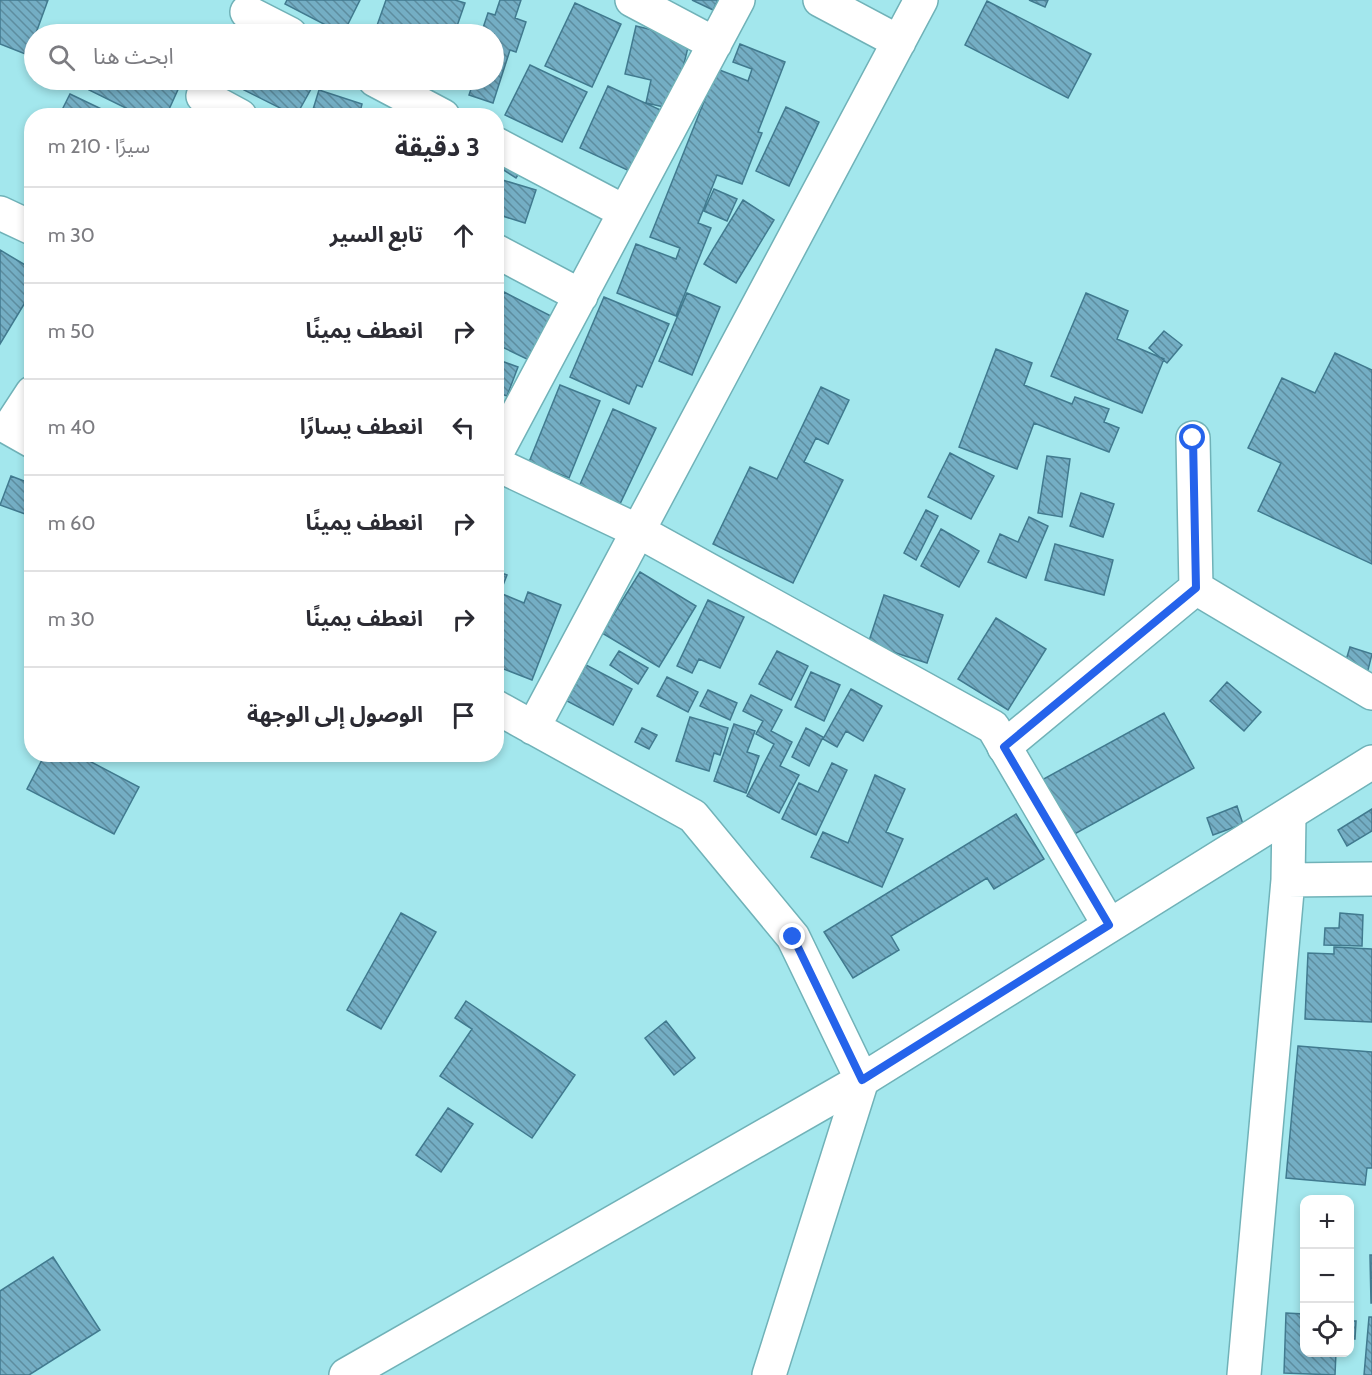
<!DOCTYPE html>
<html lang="ar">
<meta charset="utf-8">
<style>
body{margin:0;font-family:Cabin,"Noto Sans Arabic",sans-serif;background:#f2f2f3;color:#2b2b33;direction:rtl}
.controls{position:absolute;right:18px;bottom:18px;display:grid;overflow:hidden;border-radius:12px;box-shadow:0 3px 9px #0003}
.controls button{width:54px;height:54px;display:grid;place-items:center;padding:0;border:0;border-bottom:2px solid #e1e1e2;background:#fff;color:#2b2b33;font:30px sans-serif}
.stop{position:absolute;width:18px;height:18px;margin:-14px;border:4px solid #2563eb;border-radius:50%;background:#fff}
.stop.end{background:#2563eb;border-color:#fff;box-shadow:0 2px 6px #0008}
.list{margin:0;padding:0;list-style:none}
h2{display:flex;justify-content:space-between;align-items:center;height:78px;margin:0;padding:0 24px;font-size:26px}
h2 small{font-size:20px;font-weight:400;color:#7c7c81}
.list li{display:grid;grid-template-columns:39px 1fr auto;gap:18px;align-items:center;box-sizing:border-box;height:96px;padding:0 24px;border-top:2px solid #e1e1e2}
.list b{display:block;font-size:22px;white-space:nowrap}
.list em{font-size:20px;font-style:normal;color:#7c7c81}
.icon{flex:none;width:33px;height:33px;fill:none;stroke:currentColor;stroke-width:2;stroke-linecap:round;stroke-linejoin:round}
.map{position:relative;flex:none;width:1372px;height:1375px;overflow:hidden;direction:ltr}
.search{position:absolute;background:#fff;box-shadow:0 3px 9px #0003;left:24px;top:24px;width:480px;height:66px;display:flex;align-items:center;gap:15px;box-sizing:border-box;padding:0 21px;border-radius:33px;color:#7c7c81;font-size:22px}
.panel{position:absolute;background:#fff;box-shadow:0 3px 9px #0003;left:24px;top:108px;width:480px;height:654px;border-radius:24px;direction:rtl}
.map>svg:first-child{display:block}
.building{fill:url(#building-back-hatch);stroke:#417a8f;stroke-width:1.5}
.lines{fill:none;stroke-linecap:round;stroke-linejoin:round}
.minor-casing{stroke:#70b2b8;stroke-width:36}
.tertiary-casing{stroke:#70b2b8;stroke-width:36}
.secondary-casing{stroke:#70b2b8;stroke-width:36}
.minor{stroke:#fff;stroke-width:33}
.tertiary{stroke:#fff;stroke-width:33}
.secondary{stroke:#fff;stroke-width:33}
.route{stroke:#2563eb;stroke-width:8}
</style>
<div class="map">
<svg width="1372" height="1375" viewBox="0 0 1372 1375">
<defs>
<pattern id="building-back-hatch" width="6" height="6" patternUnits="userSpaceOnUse" patternTransform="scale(1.5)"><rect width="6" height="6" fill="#74aec4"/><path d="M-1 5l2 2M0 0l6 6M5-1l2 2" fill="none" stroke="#5d8d9f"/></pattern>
</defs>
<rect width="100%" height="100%" fill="#a3e7ed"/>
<path class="building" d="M 0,0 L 48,0 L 28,55 L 0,44 Z
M 287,0 L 360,0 L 343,34 L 285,4 Z
M 386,0 L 455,0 L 465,3 L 456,29 L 472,34 L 374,34 Z
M 500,0 L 521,0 L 515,18 L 526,22 L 516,52 L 510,50 L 493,103 L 469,95 L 474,80 L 494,80 L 494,34 L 481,34 L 488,13 L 495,15 Z
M 692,0 L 718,0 L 713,10 Z
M 1029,0 L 1048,0 L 1045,7 Z
M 987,1 L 1091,54 L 1068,98 L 965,45 Z
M 575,3 L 621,24 L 592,87 L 545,66 Z
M 636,26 L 690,39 L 673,109 L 646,103 L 651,80 L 625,74 Z
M 740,44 L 785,62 L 758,132 L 762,133 L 742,184 L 717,175 L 698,223 L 711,228 L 676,316 L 617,293 L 636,244 L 676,259 L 680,248 L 650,237 L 717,69 L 748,81 L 752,69 L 733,62 Z
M 530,65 L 587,92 L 562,142 L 505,115 Z
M 94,80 L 169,80 L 180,85 L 166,116 L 142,116 L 89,90 Z
M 249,80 L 316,80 L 296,116 L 244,90 Z
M 608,86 L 665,112 L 636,174 L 580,148 Z
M 319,90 L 362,104 L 359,116 L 311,116 Z
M 70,94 L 116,116 L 59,116 Z
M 786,107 L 819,122 L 789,186 L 756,171 Z
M 496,159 L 523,167 L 516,178 L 496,165 Z
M 496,178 L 536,190 L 525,223 L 496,214 Z
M 714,189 L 737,199 L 727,221 L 704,211 Z
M 743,200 L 774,220 L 736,283 L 704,264 Z
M 0,250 L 32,269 L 32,291 L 0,344 Z
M 504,292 L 551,316 L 529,360 L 496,344 L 496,308 Z
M 687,293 L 720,307 L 692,375 L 659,361 Z
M 1086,293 L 1128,311 L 1117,339 L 1164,359 L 1142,413 L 1051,376 Z
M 604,297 L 669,324 L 642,387 L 637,385 L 629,404 L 570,377 Z
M 1164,331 L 1182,345 L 1167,363 L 1149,348 Z
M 996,349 L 1032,363 L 1024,385 L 1072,404 L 1075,397 L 1109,409 L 1104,422 L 1119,428 L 1109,452 L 1034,423 L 1017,469 L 959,447 Z
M 1335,353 L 1372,370 L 1372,564 L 1258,511 L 1281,463 L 1248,448 L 1282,378 L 1315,393 Z
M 496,359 L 518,367 L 507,396 L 496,392 Z
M 560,385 L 600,401 L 569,478 L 529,462 Z
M 821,387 L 849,400 L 828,444 L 816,438 L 804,462 L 843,480 L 793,583 L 713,544 L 750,467 L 777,479 Z
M 613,409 L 656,428 L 619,506 L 578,489 Z
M 950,453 L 994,476 L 971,519 L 928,497 Z
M 1047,456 L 1070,459 L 1062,517 L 1038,513 Z
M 11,476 L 32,484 L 32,506 L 28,515 L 0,505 Z
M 1081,493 L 1114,504 L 1103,537 L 1070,526 Z
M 926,510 L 938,516 L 916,560 L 904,553 Z
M 1029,517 L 1048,526 L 1026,578 L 988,562 L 1000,534 L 1018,542 Z
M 941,529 L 979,551 L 959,587 L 921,566 Z
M 1055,544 L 1113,560 L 1104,595 L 1045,580 Z
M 496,571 L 507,575 L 500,593 L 524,603 L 528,592 L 561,605 L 532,680 L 496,666 Z
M 640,572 L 696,606 L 659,667 L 602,633 Z
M 884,595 L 943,615 L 927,663 L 868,644 Z
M 708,600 L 744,617 L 720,668 L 699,659 L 692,673 L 677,666 Z
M 996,618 L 1046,649 L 1008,710 L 958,679 Z
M 1350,647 L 1372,654 L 1366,678 L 1343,670 Z
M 619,651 L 648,668 L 638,684 L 610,665 Z
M 777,651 L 808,666 L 791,700 L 759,684 Z
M 586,665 L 632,689 L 613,725 L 567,701 Z
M 811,672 L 840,685 L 824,721 L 795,707 Z
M 667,677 L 698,692 L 688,712 L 657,696 Z
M 1227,682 L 1261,712 L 1244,731 L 1210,701 Z
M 851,689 L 882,706 L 863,741 L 846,731 L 837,747 L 823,739 Z
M 708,690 L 737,703 L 730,720 L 700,706 Z
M 751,695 L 782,710 L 771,731 L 792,742 L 780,766 L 799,775 L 779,813 L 747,796 L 774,744 L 756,734 L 763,721 L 743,711 Z
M 1164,713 L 1194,768 L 1071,836 L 1040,781 Z
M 690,717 L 728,728 L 720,755 L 714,753 L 709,771 L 676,761 Z
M 734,724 L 755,731 L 747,752 L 759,756 L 746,793 L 714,781 Z
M 642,728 L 657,735 L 649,749 L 635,742 Z
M 806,728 L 823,737 L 809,766 L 792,757 Z
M 45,754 L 76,754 L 139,787 L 114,834 L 27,789 Z
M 832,763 L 847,770 L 816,835 L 782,819 L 799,783 L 818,792 Z
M 875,775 L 905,789 L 886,832 L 903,839 L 882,887 L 811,857 L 823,832 L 848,843 Z
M 1237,806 L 1243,824 L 1213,835 L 1207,818 Z
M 1372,809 L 1372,831 L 1347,846 L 1338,830 Z
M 1016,814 L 1044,859 L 994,889 L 987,878 L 891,936 L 899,950 L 853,978 L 824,932 Z
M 401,913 L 436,932 L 381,1029 L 347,1010 Z
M 1340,913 L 1363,915 L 1362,946 L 1324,945 L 1325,928 L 1339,928 Z
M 1334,947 L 1372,949 L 1372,1022 L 1305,1019 L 1308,953 L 1334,954 Z
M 466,1001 L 575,1075 L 532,1138 L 440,1076 L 472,1029 L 455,1018 Z
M 666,1021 L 695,1058 L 674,1075 L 645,1038 Z
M 1298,1046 L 1372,1052 L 1372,1168 L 1367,1168 L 1365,1185 L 1286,1178 Z
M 448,1108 L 473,1124 L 441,1172 L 416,1155 Z
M 1370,1255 L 1372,1255 L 1372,1303 L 1371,1303 Z
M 53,1257 L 100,1330 L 29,1375 L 0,1375 L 0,1291 Z
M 1286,1313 L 1304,1314 L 1304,1352 L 1336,1352 L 1335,1375 L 1284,1373 Z
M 1369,1317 L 1372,1317 L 1372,1375 L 1364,1375 Z
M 1350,1321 L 1356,1321 L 1355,1339 L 1350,1339 Z"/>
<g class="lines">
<g class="minor-casing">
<path id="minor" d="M 632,0 L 715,44
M 820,0 L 899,42
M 247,12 L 290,34
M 375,80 L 443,116
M 203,96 L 240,116
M 496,144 L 625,212
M 496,251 L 581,296
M 32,393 L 9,428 L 32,441
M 1193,438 L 1196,588
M 496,454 L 738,0
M 496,707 L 693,816 L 793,937 L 862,1080
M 533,728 L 921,0
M 1004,747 L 1196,588 L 1372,693
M 1288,880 L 1372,879
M 1244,1375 L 1288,880 L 1289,816"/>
</g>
<g class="tertiary-casing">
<path id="tertiary" d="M 0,213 L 32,228
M 496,464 L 638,531 L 993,727 L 1109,925
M 769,1375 L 862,1080"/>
</g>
<g class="secondary-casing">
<path id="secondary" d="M 346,1375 L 862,1080 L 1372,762"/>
</g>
<use href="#minor" class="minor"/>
<use href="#tertiary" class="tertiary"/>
<use href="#secondary" class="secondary"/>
</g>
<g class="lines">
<path class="route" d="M 793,937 L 862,1080 L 1109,925 L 1004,747 L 1196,588 L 1193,438"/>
</g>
</svg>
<div class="controls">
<button>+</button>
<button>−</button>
<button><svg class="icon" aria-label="locate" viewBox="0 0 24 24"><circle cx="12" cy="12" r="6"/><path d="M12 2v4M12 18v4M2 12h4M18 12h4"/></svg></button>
</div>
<div class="stop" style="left:1193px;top:438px"></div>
<div class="stop end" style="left:793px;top:937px"></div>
<div class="search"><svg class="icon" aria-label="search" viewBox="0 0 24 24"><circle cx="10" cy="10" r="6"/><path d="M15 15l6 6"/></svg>ابحث هنا</div>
<section class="panel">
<h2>3 دقيقة<small>سيرًا · 210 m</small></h2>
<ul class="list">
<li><svg class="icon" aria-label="ahead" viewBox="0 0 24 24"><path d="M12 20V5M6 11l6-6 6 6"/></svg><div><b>تابع السير</b></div><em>30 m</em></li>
<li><svg class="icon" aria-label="right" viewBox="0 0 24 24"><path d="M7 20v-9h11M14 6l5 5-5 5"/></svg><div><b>انعطف يمينًا</b></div><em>50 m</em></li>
<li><svg class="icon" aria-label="left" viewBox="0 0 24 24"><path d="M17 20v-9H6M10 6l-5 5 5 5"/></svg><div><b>انعطف يسارًا</b></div><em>40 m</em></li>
<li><svg class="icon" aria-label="right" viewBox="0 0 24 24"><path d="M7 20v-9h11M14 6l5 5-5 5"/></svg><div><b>انعطف يمينًا</b></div><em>60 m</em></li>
<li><svg class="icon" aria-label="right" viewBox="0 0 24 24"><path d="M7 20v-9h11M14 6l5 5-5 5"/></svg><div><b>انعطف يمينًا</b></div><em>30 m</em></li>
<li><svg class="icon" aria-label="arrive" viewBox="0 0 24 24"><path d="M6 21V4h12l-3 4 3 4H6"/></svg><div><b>الوصول إلى الوجهة</b></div></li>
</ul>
</section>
</div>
